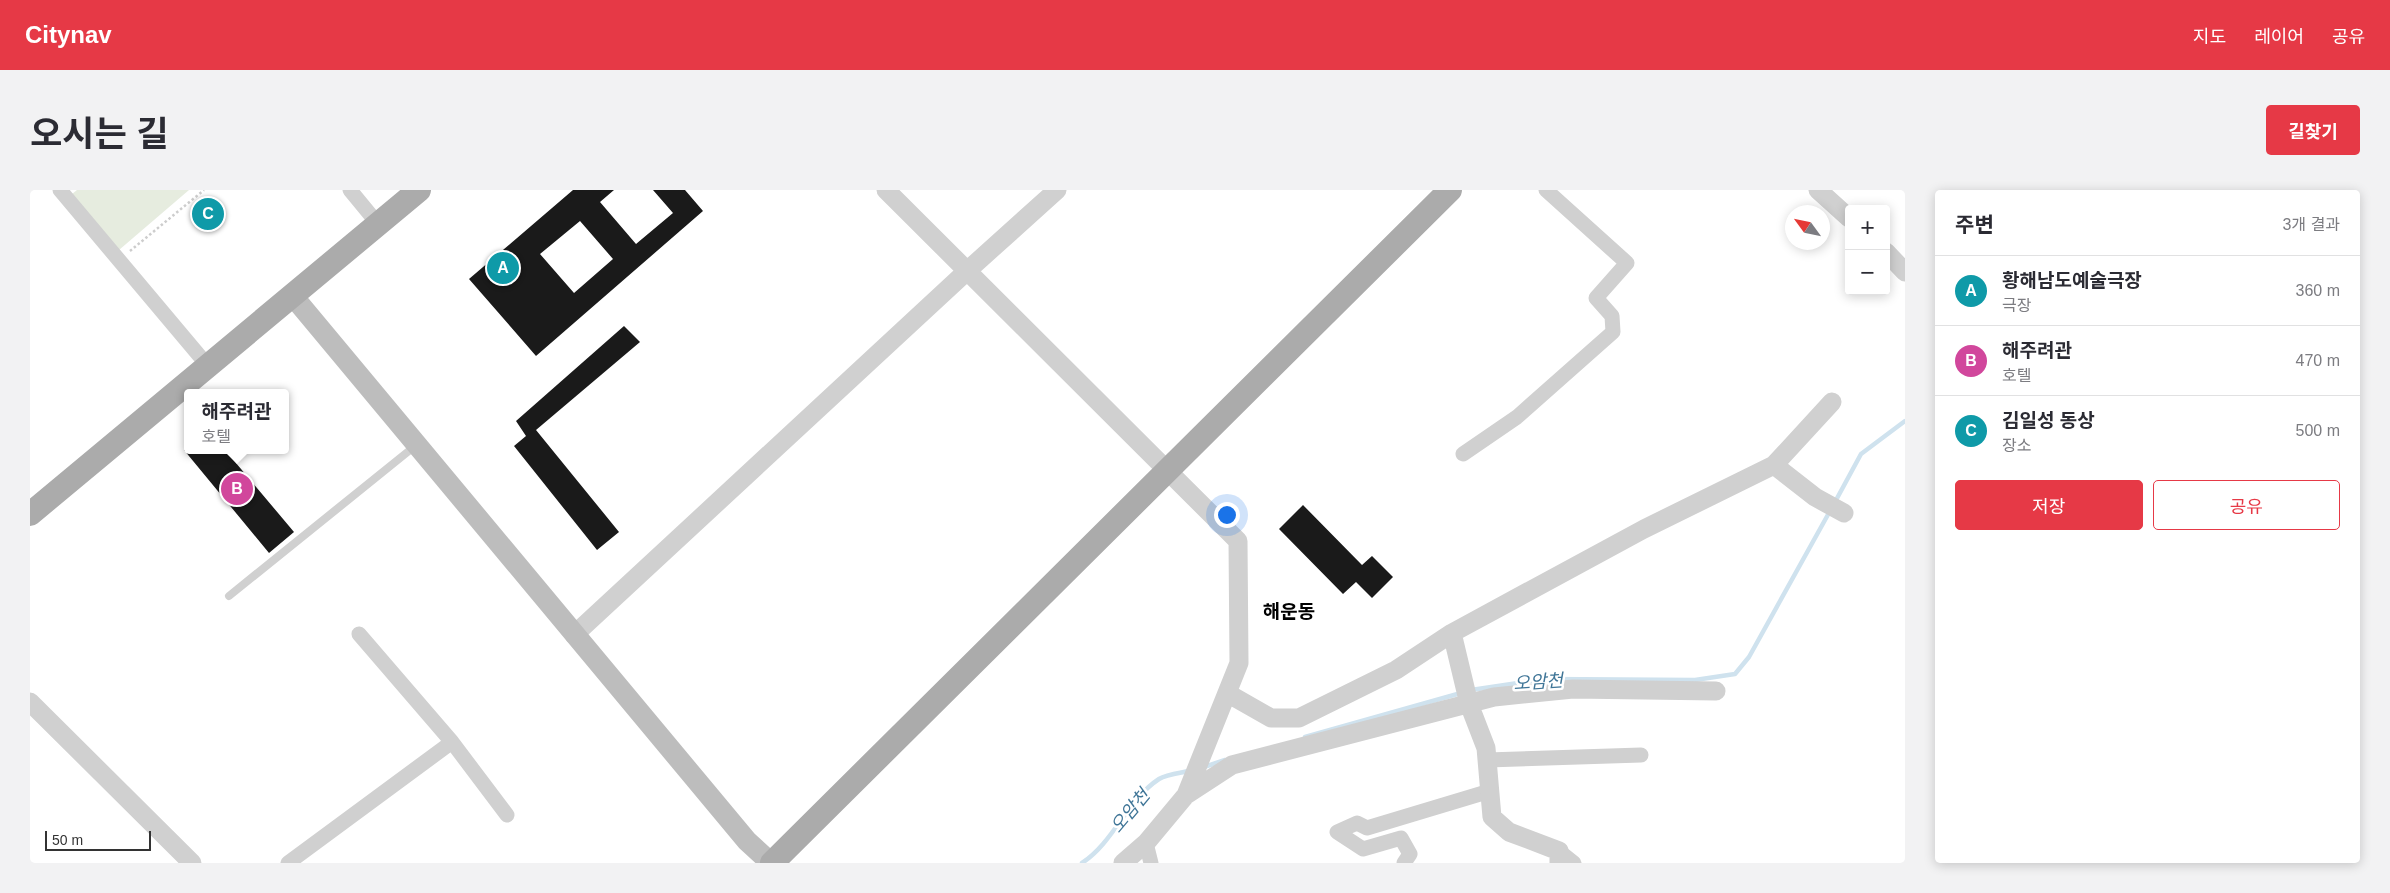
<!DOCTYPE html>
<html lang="ko">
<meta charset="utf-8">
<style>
body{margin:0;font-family:Helvetica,"Noto Sans KR",sans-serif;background:#f2f2f3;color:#2b2b33}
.controls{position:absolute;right:15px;top:15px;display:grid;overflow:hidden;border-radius:5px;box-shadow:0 2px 12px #0003}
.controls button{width:45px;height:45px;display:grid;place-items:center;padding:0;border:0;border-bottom:1px solid #e1e1e2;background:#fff;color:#2b2b33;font:25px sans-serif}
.compass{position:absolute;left:1755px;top:15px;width:45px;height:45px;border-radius:50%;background:#fff;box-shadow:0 2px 12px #0003;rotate:303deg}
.scale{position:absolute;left:15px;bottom:12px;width:106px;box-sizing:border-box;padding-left:5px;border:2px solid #333;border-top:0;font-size:14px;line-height:18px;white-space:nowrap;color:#333;-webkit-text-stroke:4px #fff;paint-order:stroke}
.you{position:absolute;left:1196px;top:324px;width:18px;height:18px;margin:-12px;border:4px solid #fff;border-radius:50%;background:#1a73e8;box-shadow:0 0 0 8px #1a73e833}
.badge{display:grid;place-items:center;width:32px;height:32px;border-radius:50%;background:#e63946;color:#fff;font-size:16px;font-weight:700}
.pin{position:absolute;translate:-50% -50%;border:2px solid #fff;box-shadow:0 1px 5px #0006}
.popup{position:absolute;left:154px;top:199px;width:105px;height:65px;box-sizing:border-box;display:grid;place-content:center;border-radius:5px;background:#fff;filter:drop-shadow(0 1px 4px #0005);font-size:16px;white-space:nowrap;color:#7c7c81}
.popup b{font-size:19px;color:#2b2b33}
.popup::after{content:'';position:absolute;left:50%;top:100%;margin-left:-10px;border:10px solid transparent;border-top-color:#fff}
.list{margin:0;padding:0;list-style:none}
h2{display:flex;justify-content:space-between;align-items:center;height:65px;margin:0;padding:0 20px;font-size:21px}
h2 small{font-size:16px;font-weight:400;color:#7c7c81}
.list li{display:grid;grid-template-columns:32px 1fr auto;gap:15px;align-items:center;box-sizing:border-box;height:70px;padding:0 20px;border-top:1px solid #e1e1e2}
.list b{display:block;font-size:19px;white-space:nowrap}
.list p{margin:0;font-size:16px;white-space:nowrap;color:#7c7c81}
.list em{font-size:16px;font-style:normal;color:#7c7c81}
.actions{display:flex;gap:10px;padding:15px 20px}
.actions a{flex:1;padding:11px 0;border:1px solid #e63946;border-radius:5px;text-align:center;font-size:18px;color:#e63946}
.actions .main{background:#e63946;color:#fff}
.map{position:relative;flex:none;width:1875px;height:673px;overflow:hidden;border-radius:5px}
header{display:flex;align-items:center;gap:30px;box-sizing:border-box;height:70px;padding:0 25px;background:#e63946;color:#fff}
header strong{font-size:24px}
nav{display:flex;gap:28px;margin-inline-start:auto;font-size:18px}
.intro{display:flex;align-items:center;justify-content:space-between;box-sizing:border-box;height:120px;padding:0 30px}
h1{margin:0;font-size:35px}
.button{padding:12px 22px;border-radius:5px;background:#e63946;color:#fff;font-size:18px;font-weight:700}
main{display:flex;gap:30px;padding:0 30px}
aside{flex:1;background:#fff;border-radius:5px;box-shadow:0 2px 12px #0003}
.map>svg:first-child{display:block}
.green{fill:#e6ecdf}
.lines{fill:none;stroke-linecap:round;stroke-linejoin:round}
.stream{stroke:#cfe2ee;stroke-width:4.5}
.building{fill:#1a1a1a;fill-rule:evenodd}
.path{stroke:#cdcdcd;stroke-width:2.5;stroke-dasharray:2.5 2.5;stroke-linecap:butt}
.service{stroke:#d0d0d0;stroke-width:8}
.minor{stroke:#d0d0d0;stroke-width:15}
.tertiary{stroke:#d0d0d0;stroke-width:19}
.secondary{stroke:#bdbdbd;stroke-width:21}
.primary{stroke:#ababab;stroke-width:24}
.labels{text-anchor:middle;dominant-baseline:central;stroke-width:5;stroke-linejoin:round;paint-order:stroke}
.water-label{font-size:18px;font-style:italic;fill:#3f7597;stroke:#fff}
.quarter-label{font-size:19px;font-weight:bold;fill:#000;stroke:#fff}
</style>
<header>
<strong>Citynav</strong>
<nav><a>지도</a><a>레이어</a><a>공유</a></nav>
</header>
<div class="intro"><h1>오시는 길</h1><a class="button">길찾기</a></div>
<main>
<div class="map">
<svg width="1875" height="673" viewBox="0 0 1875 673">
<rect width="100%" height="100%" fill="#fff"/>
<path class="green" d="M 47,0 L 159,0 L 89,60 L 42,4 Z"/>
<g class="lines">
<path class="stream" d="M 1805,312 L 1831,264 L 1875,231
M 1441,500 L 1514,489 L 1665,490 L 1705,484 L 1719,467 L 1800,321
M 1275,547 L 1431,503
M 1174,577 L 1195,570
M 1052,673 C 1084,652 1097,610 1129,589 C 1137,584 1150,583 1159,581"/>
</g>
<path class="building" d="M 543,0 L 584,0 L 570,12 L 606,54 L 643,23 L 623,0 L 655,0 L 673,21 L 506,166 L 439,89 ZM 550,31 L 583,69 L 544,103 L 510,64 Z
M 594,136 L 610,152 L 506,240 L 589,342 L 567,360 L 484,256 L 496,246 L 486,231 Z
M 154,260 L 195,260 L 264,342 L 239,363 Z
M 1273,315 L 1332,375 L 1342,366 L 1363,387 L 1342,408 L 1326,392 L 1313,404 L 1249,339 Z"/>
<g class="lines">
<path class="path" d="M 100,61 L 174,0"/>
<path class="service" d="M 199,406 L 385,256"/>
<path class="minor" d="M 30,0 L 178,176
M 320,0 L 348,34
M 1433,264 L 1487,227 L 1583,142 L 1582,126 L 1566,108 L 1597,73 L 1516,0
M 329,444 L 422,552 L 477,625
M 1457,570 L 1611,565
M 1116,653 L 1121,673
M 1529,661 L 1544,673
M 258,673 L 422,552
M 1374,673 L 1380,664 L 1371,648 L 1333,659 L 1307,642 L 1327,633 L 1337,638 L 1460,601"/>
<path class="tertiary" d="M 856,0 L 1208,351 L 1209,473 L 1156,605 L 1116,653 L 1093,673
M 1788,0 L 1819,28
M 1856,62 L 1875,82
M 1744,275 L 1785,307 L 1814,323
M 1422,443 L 1439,514 L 1456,558 L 1462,627 L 1479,642 L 1529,661 L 1529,673
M 544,445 L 937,81 L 1027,0
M 1197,503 L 1241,528 L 1269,528 L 1366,480 L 1422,443 L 1614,339 L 1744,275 L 1802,212
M 0,512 L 162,673
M 1156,605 L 1202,575 L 1464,507 L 1543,499 L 1686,501"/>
<path class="secondary" d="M 262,105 L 717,651 L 741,673"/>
<path class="primary" d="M 0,324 L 389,0
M 742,673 L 1420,0"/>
</g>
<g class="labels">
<g class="water-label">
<text transform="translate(1508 492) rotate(-4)">오암천</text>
<text transform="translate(1100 621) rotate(-50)">오암천</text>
</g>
<g class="quarter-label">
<text x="1259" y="421">해운동</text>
</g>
</g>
</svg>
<div class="controls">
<button>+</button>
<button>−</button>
</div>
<svg class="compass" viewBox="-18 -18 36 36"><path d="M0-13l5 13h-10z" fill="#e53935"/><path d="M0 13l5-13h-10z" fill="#7c7c81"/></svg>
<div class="scale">50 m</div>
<div class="you"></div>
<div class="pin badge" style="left:473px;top:78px;background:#0f9aa8">A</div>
<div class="pin badge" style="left:207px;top:299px;background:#d1479c">B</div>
<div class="popup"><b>해주려관</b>호텔</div>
<div class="pin badge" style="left:178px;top:24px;background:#0f9aa8">C</div>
</div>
<aside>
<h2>주변<small>3개 결과</small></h2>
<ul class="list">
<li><span class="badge" style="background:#0f9aa8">A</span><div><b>황해남도예술극장</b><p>극장</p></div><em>360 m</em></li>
<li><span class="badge" style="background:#d1479c">B</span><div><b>해주려관</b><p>호텔</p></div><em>470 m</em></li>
<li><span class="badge" style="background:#0f9aa8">C</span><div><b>김일성 동상</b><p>장소</p></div><em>500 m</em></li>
</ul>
<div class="actions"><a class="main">저장</a><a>공유</a></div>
</aside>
</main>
